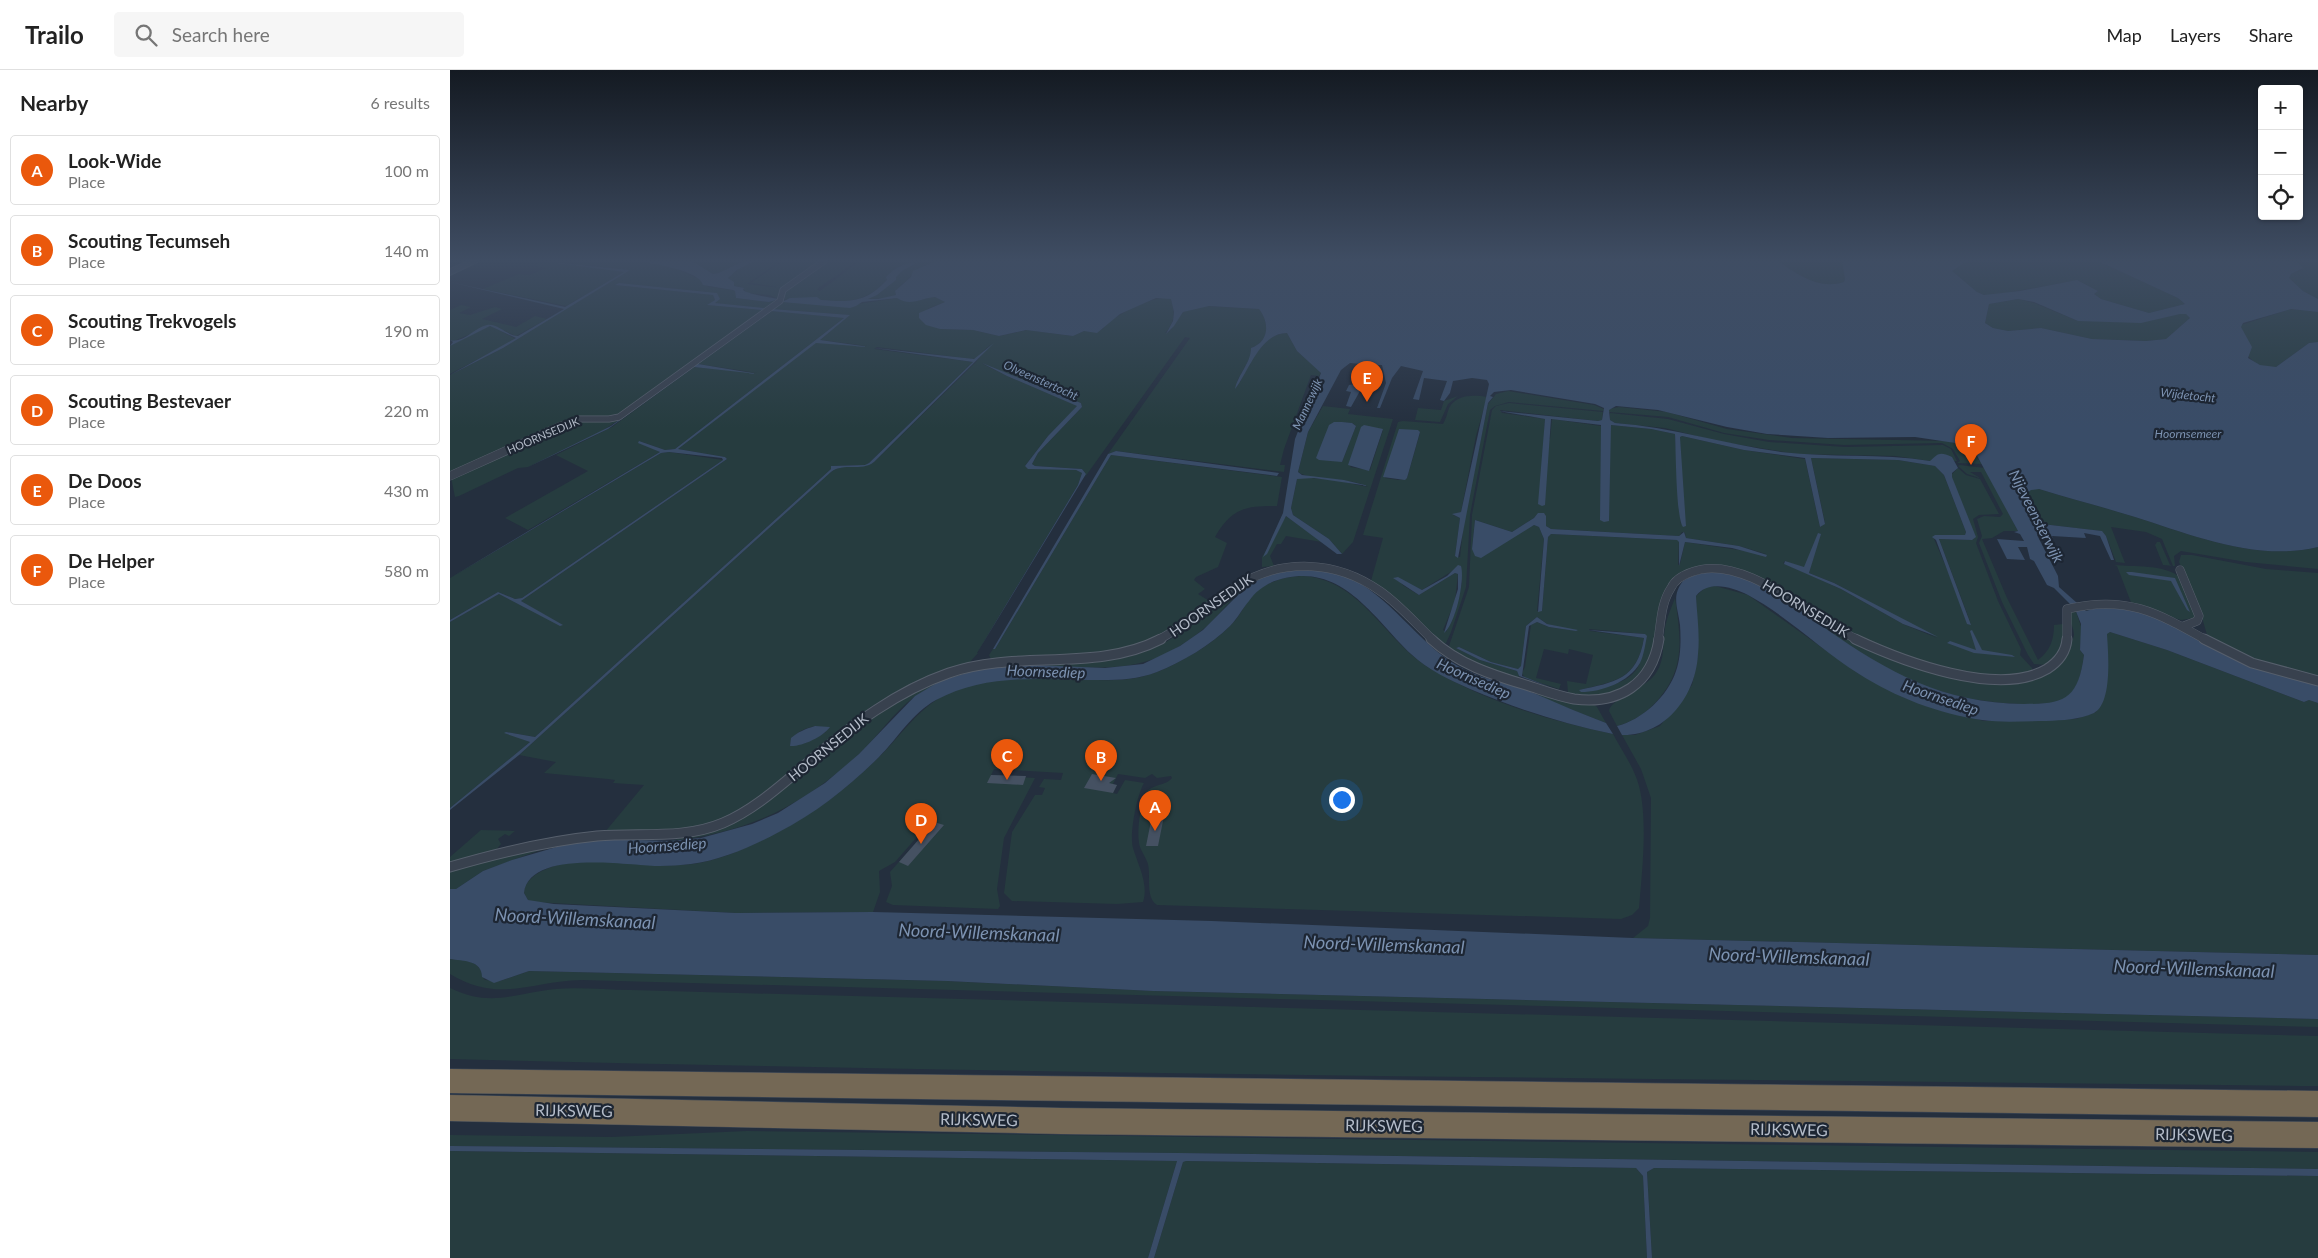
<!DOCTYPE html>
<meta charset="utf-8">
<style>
body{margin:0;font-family:Lato,sans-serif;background:#f6f6f6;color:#222}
.controls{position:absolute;right:15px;top:15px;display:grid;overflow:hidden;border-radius:5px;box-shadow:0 1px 4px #0004}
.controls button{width:45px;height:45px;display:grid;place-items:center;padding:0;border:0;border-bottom:1px solid #e0e0e0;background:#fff;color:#222;font:25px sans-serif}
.you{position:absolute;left:891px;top:729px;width:18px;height:18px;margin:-12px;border:4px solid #fff;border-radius:50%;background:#1a73e8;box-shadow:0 0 0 8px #1a73e833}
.badge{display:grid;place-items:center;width:32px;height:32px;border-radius:50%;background:#ea580c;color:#fff;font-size:16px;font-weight:700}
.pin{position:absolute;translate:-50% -41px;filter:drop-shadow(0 1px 2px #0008)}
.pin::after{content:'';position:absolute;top:26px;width:18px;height:15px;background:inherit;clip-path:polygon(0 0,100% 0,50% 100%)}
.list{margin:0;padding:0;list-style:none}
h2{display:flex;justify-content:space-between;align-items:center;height:65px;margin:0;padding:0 20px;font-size:21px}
h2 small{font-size:16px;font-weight:400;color:#767676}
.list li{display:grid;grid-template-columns:32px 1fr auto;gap:15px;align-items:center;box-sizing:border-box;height:70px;margin:0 10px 10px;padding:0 10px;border:1px solid #e0e0e0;border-radius:5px}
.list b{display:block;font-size:19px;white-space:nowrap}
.list p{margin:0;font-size:16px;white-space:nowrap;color:#767676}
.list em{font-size:16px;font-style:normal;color:#767676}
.icon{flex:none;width:28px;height:28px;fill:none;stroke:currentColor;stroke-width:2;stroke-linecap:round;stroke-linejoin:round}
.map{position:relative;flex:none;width:1868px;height:1188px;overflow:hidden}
header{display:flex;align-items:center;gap:30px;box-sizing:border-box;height:70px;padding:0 25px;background:#fff;border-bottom:1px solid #e0e0e0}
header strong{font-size:24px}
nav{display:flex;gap:28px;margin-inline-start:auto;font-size:18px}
.search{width:350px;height:45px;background:#f6f6f6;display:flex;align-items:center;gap:12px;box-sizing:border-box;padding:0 18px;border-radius:5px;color:#767676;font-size:19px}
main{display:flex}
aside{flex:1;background:#fff}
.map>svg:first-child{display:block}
.green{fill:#263c3f;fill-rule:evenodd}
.water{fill:#394c67;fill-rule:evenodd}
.building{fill:#455162}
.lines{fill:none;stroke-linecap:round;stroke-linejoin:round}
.street-far2-casing{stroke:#565f6c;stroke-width:7}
.street-far1-casing{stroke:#565f6c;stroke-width:9}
.street-casing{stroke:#565f6c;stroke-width:11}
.secondary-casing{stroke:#565f6c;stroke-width:2}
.highway-casing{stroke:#434c59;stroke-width:1}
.street-far2{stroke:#38414e;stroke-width:5.5}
.street-far1{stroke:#38414e;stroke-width:8}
.street{stroke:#38414e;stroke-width:9}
.secondary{fill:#465061;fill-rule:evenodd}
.highway{fill:#746855;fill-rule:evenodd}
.labels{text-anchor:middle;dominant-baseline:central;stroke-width:4.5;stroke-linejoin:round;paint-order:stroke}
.far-street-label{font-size:11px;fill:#b4bcc9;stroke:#1d2633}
.far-water-label{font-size:12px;font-style:italic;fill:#7c92b1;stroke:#1d2633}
.street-label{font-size:14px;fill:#b4bcc9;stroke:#1d2633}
.water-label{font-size:15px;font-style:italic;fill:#7c92b1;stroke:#1d2633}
.near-street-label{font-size:16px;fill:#b4bcc9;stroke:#1d2633}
.near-water-label{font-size:18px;font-style:italic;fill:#7c92b1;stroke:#1d2633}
</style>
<header>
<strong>Trailo</strong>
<div class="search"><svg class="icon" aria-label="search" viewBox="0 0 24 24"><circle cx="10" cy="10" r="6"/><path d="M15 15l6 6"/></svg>Search here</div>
<nav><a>Map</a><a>Layers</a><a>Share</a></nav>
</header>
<main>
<aside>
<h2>Nearby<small>6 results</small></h2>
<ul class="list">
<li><span class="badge">A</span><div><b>Look-Wide</b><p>Place</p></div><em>100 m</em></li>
<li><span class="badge">B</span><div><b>Scouting Tecumseh</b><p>Place</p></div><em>140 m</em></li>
<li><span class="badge">C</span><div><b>Scouting Trekvogels</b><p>Place</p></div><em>190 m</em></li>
<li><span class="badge">D</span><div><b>Scouting Bestevaer</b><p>Place</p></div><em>220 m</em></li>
<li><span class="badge">E</span><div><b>De Doos</b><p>Place</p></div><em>430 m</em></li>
<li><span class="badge">F</span><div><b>De Helper</b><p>Place</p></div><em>580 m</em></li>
</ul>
</aside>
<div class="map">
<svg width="1868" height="1188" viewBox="0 0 1868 1188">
<rect width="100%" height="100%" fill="#242f3e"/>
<path class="green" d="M 93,191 L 172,201 L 175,202 L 116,236 L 33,219 L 69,204 L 80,205 L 96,198 L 85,196 Z
M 104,191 L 202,193 L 227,199 L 249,209 L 258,217 L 283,220 L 285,221 L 286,228 L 319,232 L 329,229 L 319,225 L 297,223 L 291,217 L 284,216 L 284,212 L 278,208 L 300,191 L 330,191 L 297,214 L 332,218 L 301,213 L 332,191 L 371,191 L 331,220 L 329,223 L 330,228 L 164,349 L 140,346 L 0,404 L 0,305 L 53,278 L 179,200 ZM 169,213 L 267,223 L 264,233 L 314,238 L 312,240 L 258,235 L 265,230 L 263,225 L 165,215 Z
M 242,191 L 296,191 C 284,193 276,203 263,204 Z
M 375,191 L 407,191 L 367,219 L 370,221 L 410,191 L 486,191 L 463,204 L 445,221 L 446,225 L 436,228 L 417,229 L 427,225 L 446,210 L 445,207 L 452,201 L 466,194 L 462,192 L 447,198 L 436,207 L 437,210 C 410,238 390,231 354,229 C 347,229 341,227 335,230 L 335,221 Z
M 1328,191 L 1392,191 L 1395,209 L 1394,212 C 1369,220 1348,205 1328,191 Z
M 1517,191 L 1648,191 L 1728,228 L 1735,234 L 1699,243 L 1651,229 L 1644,224 L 1648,221 L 1628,210 L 1538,226 L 1527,222 L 1502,201 Z
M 1846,191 L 1868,191 L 1868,229 L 1853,221 L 1839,208 L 1840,204 L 1852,200 L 1852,197 Z
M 485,227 L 495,232 L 477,239 L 490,259 L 523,260 L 549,266 L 577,260 L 622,266 L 634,261 L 653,259 C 661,246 708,223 721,229 C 725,243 725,252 715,263 L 719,262 L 733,242 L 752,236 L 809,239 C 820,253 819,272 801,278 L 801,286 L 787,311 L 790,312 C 800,293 813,263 837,263 L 847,281 L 871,302 L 869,306 L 861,305 L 834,379 L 830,395 L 835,395 L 834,402 L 666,381 L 658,384 L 740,268 L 735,267 L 635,407 L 636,404 L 632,399 L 585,396 L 582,394 L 588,383 L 632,337 L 631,333 L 531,293 L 557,306 L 628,336 L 598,366 L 575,396 L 626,400 L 632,403 L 628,415 L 527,583 L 528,583 L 520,592 L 459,616 L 419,638 L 310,728 L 272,750 L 237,760 L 155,762 L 194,715 L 163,713 L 165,710 L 158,709 L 94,703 L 106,692 L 69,685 L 381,402 C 393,393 408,399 424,392 L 526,292 L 541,274 L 526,288 L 522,289 L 427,277 L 424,279 L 523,292 L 419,393 L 415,395 L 381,396 L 381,399 L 85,667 L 56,662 L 80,672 L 0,738 L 0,552 L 49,524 L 112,556 L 71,531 L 277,389 L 275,387 L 228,379 L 366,272 L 418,276 L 370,270 L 399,245 L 322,239 L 332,232 L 408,234 L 448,228 C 459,236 473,228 485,227 ZM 365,656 L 376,662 L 355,673 L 340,676 C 342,663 353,659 365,656 Z
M 1568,229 L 1584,233 L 1628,251 L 1730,244 L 1736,244 L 1740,248 L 1716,269 L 1696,271 L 1642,269 L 1591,258 L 1558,261 L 1543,258 L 1535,253 L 1539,234 Z
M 11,235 L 21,237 L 9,243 L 20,245 L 45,237 L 52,239 L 32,249 L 66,257 L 85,246 L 97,249 L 66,266 L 41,255 L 4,271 L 0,270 L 0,240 Z
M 1841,239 L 1868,242 L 1868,272 L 1859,273 L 1826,297 C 1798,299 1792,279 1791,255 Z
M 322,241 L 394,248 L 225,379 L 215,380 L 189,371 L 210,382 L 78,460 L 55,448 L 138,401 L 106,385 L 162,357 L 244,297 L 308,303 L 248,294 Z
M 41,256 L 66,269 L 0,304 L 0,276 L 34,257 Z
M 1058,321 L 1144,335 L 1154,339 L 1153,341 L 1059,332 L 1045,336 L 1040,340 L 1020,445 L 1016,517 L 1001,562 L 996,573 L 993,575 L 958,541 L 921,511 L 933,468 L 913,465 L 948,352 L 953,351 L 993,354 C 996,349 997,344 999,338 C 1007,324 1024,325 1037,327 L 1026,366 L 1011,442 L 1003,445 L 1010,448 L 1005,486 L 1010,487 L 1014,450 L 1038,334 L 1046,324 ZM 968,360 L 970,363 L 957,408 L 949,410 L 935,408 ZM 1007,498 L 1012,513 L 1004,545 L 996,562 L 993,560 L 1005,531 L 1008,504 L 1005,503 L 969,525 L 954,516 L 945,507 L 972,520 Z
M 1008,326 L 998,334 L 990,352 L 965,350 L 968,338 L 991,340 L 994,331 Z
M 1059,333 L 1153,342 L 1152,350 L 1148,351 L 1050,340 L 1052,343 L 1095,349 L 1094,367 L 1100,369 L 1102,349 L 1151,356 L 1151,451 L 1161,355 L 1201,359 L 1225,364 L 1231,457 L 1230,367 L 1232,366 L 1294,380 L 1355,389 L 1370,457 L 1375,453 L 1361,388 L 1448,390 L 1485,396 L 1494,405 L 1516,462 L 1515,465 L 1484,469 L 1521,554 L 1489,469 L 1521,470 L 1501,405 L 1508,398 L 1516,405 L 1530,409 L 1549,444 L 1529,445 L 1523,449 L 1528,467 L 1526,473 L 1548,531 L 1571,579 L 1570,585 L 1582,598 L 1582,602 L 1546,607 L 1475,594 L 1389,558 L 1326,515 L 1302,504 L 1274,497 L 1224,508 L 1218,514 L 1214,525 L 1200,596 L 1176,619 L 1140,628 L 1118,623 L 1117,611 L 1136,614 L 1143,585 L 1119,579 L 1118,584 L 1094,579 L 1086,608 L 1111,614 L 1109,619 L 1075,608 L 1072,603 L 1075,597 L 1081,555 L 1087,552 L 1099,557 L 1128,561 L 1097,554 L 1087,547 L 1076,556 L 1071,596 L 1068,599 L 1041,592 L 1009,577 L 1006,578 L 1030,590 L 1067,601 L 1069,606 L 1067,609 L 1035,599 L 998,579 L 1019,517 L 1022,445 L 1042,340 L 1046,336 ZM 1095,444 L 1096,456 L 1101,459 L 1229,466 L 1232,462 L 1235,463 L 1236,468 L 1289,476 L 1316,484 L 1235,472 L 1230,494 L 1228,495 L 1229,471 L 1227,470 L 1101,464 L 1098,467 L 1092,541 L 1087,541 L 1094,469 L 1089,457 L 1084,455 L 1022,479 L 1025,450 L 1062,462 L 1087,446 ZM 1365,480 L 1359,503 L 1384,513 L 1487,568 L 1453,554 L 1391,519 L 1333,493 L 1335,491 L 1354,498 ZM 1139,559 L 1195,564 C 1193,573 1193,586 1189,595 C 1179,616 1149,618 1129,620 C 1165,611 1187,610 1194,568 L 1140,561 Z
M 873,336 L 900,339 L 898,344 L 943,349 L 903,472 L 892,484 L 879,469 L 843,445 L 841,438 L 847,409 L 850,407 L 884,410 L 918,417 C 898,406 863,412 848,402 L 858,362 ZM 884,352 L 902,353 L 906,356 L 892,392 ZM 933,360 L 920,400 L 900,397 Z
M 1169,337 L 1217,342 L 1277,359 L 1342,368 L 1498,371 L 1520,378 L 1532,394 L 1507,393 L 1510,391 L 1503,379 L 1492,373 L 1394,375 L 1319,370 L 1274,363 L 1218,347 L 1159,342 L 1159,339 Z
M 1160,343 L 1218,349 L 1274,364 L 1319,372 L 1395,377 L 1493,375 L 1501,379 L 1507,391 L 1480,391 L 1445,386 L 1347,384 L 1266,371 L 1215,358 L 1165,353 L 1160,350 Z
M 171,349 L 150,362 L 78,397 L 68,398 L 9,426 L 5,427 L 1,407 L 129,350 Z
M 219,382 L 273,390 L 72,528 L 65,529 L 48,522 L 0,550 L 0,508 L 211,383 Z
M 661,385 L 832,407 L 827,436 C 795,436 782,438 765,467 L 777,473 L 768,497 L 746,507 L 744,510 L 755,519 L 748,524 L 761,532 L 703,572 L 664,583 L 541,589 L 539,585 L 543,579 L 545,579 Z
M 1510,395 L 1535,398 L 1568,461 L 1554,461 L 1542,468 L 1532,469 L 1557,528 L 1588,590 C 1600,581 1604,570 1604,555 L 1613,554 C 1616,574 1610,582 1596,595 L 1584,594 L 1578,585 L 1552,532 L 1529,473 L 1532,466 L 1527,449 L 1534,446 L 1550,447 L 1553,444 L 1531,402 L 1520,402 L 1530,408 L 1517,404 L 1508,396 Z
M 1581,419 L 1589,419 C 1621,429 1653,437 1685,447 C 1742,465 1807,492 1868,477 L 1868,499 L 1796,492 L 1731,481 L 1724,486 L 1725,496 L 1713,495 L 1705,475 L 1707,472 L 1710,472 L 1720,495 L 1723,496 L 1712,469 L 1696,462 L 1661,457 L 1675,493 L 1666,492 L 1656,466 L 1651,461 L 1592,454 L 1577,423 Z
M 836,446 L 872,472 L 836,466 L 831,474 L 827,474 L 820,486 L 824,496 L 812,497 L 812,487 Z
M 1731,485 L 1742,485 L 1816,499 L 1868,503 L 1868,609 C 1828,600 1791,586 1757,565 L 1747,530 L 1729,492 Z
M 1664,495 C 1684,497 1713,494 1730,507 L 1745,543 L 1744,548 L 1731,550 L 1682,535 L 1667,496 Z
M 815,505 C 805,512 794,519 785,527 C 773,538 765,550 752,560 C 697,605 660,598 593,596 C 627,592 664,594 696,581 C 740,565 773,525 815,505 Z
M 851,506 C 911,508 934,571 981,599 C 1037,632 1100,651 1163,664 C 1172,681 1184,697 1189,716 C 1198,750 1192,803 1189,838 L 1182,845 L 1171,849 L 707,835 C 695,827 701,807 698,794 C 696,787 690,780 689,773 C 687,760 690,739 694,726 C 700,713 715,717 722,708 L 721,706 L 707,708 L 702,704 L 695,708 L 668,704 L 663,714 L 667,715 L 663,723 L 667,724 L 675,710 L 694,713 C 687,725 679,764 683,778 C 688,795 699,814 693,832 L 667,834 L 562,831 L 554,823 L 562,762 L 585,725 L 592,725 L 595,718 L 589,717 L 594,709 L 611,710 L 613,703 L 544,699 L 541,705 L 585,708 L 554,768 L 547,819 L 550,836 L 548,839 L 443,835 L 436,832 L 442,816 L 440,802 L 484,752 L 481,751 L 445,792 L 429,801 L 430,822 L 423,842 L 286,843 L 83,832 L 78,830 L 74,823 C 74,815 79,810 85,805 C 120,782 168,794 207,795 C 219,796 231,795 243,794 C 266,791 289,781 310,771 C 354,751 395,721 429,687 C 453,664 469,636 501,622 C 544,604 592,609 638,610 C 654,610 670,611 686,608 C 702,605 718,598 732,590 C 748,582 766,570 779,557 C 788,549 793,538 800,528 C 812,513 832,507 851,506 Z
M 1265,516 L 1298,525 L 1409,604 L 1453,627 L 1480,637 L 1534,651 L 1626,649 L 1646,642 L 1657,563 L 1660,562 L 1717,580 L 1854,632 L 1859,630 L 1868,633 L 1868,885 L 1183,868 L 1198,856 L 1200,848 L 1201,728 L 1191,699 L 1172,665 L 1185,665 L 1210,656 L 1242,615 L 1248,586 L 1246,526 L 1256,517 Z
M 1225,528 C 1231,569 1236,599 1206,632 C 1195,644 1182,652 1167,656 L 1159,641 C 1161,628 1197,618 1206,603 C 1216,589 1212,569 1216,553 C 1218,545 1222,536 1225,528 Z
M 1625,539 L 1632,559 L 1630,580 L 1634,585 C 1632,598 1629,619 1618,627 C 1608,634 1592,634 1580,634 C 1531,634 1488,624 1443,603 C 1416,590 1391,569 1366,552 L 1489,602 L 1583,608 C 1593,599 1623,577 1624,565 C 1624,556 1617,550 1618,542 Z
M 508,605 C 494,612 477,618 464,627 C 443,643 428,666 409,684 C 352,737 296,763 220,771 L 270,758 L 425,643 L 485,612 Z
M 1086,624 L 1143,634 L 1147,637 L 1156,653 L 1099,631 Z
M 31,760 L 65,761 L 59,766 L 55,764 L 48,769 L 51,774 L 45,781 L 0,794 L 0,787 Z
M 97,775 L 96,778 L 33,801 L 6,819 L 0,819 L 0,799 Z
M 0,889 C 10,890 25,890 30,899 C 33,904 31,906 35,910 L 50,911 L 79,901 L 497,911 L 703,921 L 1868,949 L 1868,957 L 132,910 C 81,911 49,934 0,904 Z
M 0,918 C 41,938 65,923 106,919 C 131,917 156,920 181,920 L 1868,966 L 1868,1016 C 1245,1009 623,1005 0,989 Z
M 297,1061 L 1868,1082 L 1868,1099 L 729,1083 L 0,1076 L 0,1065 L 161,1067 Z
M 0,1081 L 727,1091 L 698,1188 L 0,1188 Z
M 736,1091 L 1186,1098 L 1193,1106 L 1197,1188 L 704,1188 L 733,1092 Z
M 1204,1098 L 1868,1106 L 1868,1188 L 1202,1188 L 1197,1102 Z"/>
<path class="water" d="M 91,191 L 180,200 L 53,278 L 0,305 L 66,268 L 40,256 L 0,276 L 3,272 L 0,270 C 13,274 25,257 37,255 C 48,253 57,266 68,266 L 114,239 L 0,212 L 115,237 L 174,202 Z
M 189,191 L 242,191 L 263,204 C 277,203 288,189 302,192 L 287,200 L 278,208 L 284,212 L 284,216 L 294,218 L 293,220 C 297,224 322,228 329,229 L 319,232 L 286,228 L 285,221 L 283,220 L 253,215 C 249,200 203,194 189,191 Z
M 486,191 L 1328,191 C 1348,205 1369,220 1394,212 L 1395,209 L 1392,191 L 1517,191 L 1502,201 L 1527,222 L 1534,225 L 1570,221 L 1627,210 L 1648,221 L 1644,224 L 1651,229 L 1699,243 L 1735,234 L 1728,228 L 1648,191 L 1846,191 L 1853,198 L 1841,204 L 1839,208 L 1853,221 L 1868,229 L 1868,242 L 1841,239 L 1793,253 L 1791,257 L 1802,277 L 1798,288 L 1810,295 L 1826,297 L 1859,273 L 1868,272 L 1868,477 C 1807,492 1742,465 1685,447 C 1653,437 1621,429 1589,419 L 1581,420 L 1577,423 L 1592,454 L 1652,461 L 1656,466 L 1664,490 L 1661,490 L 1650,466 L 1634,463 L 1636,468 L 1602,466 L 1603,469 L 1587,465 L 1608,506 L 1609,517 L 1636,541 C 1687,524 1733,565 1778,584 C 1807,596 1838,604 1868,614 L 1868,633 L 1859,630 L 1854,632 L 1717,580 L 1660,562 L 1657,564 C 1658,581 1663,633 1644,643 C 1629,650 1613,650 1596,651 C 1576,651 1552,653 1532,650 C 1489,644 1445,627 1409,604 C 1371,580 1337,546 1298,525 C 1282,517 1258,510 1246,526 C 1247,545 1250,565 1248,584 C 1246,625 1216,666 1172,665 L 1167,656 C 1192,650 1218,626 1226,601 C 1231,587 1231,569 1230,555 C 1228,538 1221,526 1233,511 C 1254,498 1280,501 1302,511 C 1329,522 1352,542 1375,558 C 1439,603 1493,633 1574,634 C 1615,634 1628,629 1634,585 L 1630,580 L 1631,554 L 1625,539 L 1604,518 L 1597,515 L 1584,491 L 1580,489 L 1577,477 L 1568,477 L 1575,490 L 1557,489 L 1547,469 L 1574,471 L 1570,464 L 1564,462 L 1568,461 L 1525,382 L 1512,374 L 1465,367 L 1378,368 L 1317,364 L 1277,357 L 1208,340 L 1166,336 L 1159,340 L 1160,350 L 1165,353 C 1221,357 1275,374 1331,382 C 1381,388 1431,383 1480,391 C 1488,384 1489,381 1502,387 L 1508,398 L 1502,403 L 1502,407 L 1526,467 L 1522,470 L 1489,469 L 1521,555 L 1517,554 L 1486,470 L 1482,467 L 1485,465 L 1515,465 L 1516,462 L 1494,405 L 1485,396 L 1448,390 L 1361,388 L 1375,454 L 1370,457 L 1355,388 L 1294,380 L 1232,366 L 1230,367 L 1236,456 L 1233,457 C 1226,448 1226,381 1225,364 L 1201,359 L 1161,355 L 1159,451 L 1154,452 L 1150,450 L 1151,355 L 1101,349 L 1095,435 L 1092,436 L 1088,434 L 1095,349 L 1049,341 L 1148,351 L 1152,350 L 1154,338 L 1145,334 L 1061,320 L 1044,322 L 1040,326 L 1043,327 L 1038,333 L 1008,488 L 1005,486 L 1010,448 L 1002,444 L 1011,442 L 1039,314 L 1037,310 L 1022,308 L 1003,311 L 1000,323 L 994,331 L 990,330 L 997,311 L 974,308 L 969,330 L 963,329 L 973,301 L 951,296 L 942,308 L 930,338 L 927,338 L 936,313 L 932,295 L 919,295 L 910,311 L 915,312 L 901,337 L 896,336 L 901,322 L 896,321 L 899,315 L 905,314 L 911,294 L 900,293 L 891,300 L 858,362 L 848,402 L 852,405 L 894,410 L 919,416 L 864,408 L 847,409 L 841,438 L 843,445 L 879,469 L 892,484 L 887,484 L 836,446 L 817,484 L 813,487 L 833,443 L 845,369 L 871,303 L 847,281 L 837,263 C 810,263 799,301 785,319 C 788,304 801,293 801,278 C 819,272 820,253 809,239 L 759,236 L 733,242 L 724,256 L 716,264 L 723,251 L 724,242 L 721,229 L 706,228 L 670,244 L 647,263 L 634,261 L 623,266 L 576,260 L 549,266 L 523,260 L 490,259 L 476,255 L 469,248 L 469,243 L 495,232 L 485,227 C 472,228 460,237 447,228 L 412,232 L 406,236 L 400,238 L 332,232 L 340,228 L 367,227 L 371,230 C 401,232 415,233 437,210 L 436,207 C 445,198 455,192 468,192 L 452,201 L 446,207 L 446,210 L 427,225 L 418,229 L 428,229 L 446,225 L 445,221 L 461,207 L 463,201 ZM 1568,229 L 1584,232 L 1628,251 L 1691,253 L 1730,244 L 1736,244 L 1740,248 L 1716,269 L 1696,271 L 1642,269 L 1591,258 L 1558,261 L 1543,258 L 1535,253 L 1539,234 Z
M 169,213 L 267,223 L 270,229 L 265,233 L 315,238 L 312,240 L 257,235 L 265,230 L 263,225 L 165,215 Z
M 322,239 L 400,245 L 370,270 L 419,277 L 366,273 L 228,379 L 275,387 L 277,389 L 71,531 L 113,555 L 110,556 L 49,524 L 0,552 L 0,550 L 48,522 L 65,529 L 72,528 L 273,390 L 272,388 L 219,382 L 211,383 L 0,508 L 210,382 L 188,373 L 189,371 L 215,380 L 225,379 L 394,248 L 321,241 L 248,294 L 308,304 L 244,297 L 158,359 L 78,397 L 161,356 Z
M 544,273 L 424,392 C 411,402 394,392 381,402 L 69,685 L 0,740 L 0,738 L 80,672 L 54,663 L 56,662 L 85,667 L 381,399 L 381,396 L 415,395 L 419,393 L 523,292 L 424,278 L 524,289 Z
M 532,293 L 631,333 L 632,337 L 588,383 L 582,394 L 585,396 L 632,399 L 636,404 L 527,583 L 628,415 L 632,403 L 626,400 L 578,399 L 575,396 L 598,366 L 627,336 L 557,306 Z
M 892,352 L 902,353 L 906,356 L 892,392 L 869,390 L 866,388 L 879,355 L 884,352 Z
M 914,355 L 933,359 L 919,401 L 898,395 L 911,357 Z
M 949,359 L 968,360 L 970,362 L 957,408 L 955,410 L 933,407 Z
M 666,381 L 829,403 L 827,406 L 661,385 L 545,579 L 543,579 L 658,384 Z
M 1088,443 L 1094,443 L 1096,446 L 1096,456 L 1101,459 L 1229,466 L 1234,462 L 1236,468 L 1289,476 L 1317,485 L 1316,487 L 1282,478 L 1235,472 L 1229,496 L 1229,472 L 1227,470 L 1101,464 L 1098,467 L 1092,541 L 1088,542 L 1094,469 L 1089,457 L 1084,455 L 1031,488 L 1025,486 L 1022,479 L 1025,450 L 1062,462 L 1084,448 Z
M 1368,463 L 1371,464 L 1359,503 L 1384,513 L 1488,567 L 1453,554 L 1391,519 L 1334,494 L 1335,491 L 1354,497 Z
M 1008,495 L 1011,496 C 1015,510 1006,553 994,563 L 1008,519 L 1008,504 L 1005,503 L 969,525 L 943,508 L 948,507 L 972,520 L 997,506 Z
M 866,500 C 875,502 886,503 895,506 C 941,525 966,572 1008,596 C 1032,610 1060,613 1086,624 C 1109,634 1132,644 1156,653 L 1163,664 C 1113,654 1067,639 1020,619 C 1000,610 978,600 961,584 C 930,555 901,506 853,506 C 833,506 811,513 799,531 C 792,539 788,548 780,556 C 761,575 732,592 707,602 C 684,611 662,610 639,610 C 586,609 534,604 486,630 C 462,643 448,668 429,687 C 400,716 366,743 329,762 C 303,776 272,790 241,794 C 231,795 220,796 210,796 C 181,796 79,778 74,823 L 78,830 L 104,834 L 286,843 L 423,842 L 762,851 L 1183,868 L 1868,885 L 1868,949 L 703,921 L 497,911 L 79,901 L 44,913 L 32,907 C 32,890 13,891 0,889 L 0,819 L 6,819 L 33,801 L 62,790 L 127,771 L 155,769 L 220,771 L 251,768 L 302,754 L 328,743 L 375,713 L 409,684 L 465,626 L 490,611 L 537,597 L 560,594 L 655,598 L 693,594 L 730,576 L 753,560 L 793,520 L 816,505 L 832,501 Z
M 1676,502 L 1682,502 L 1725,508 L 1740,542 L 1737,540 L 1721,511 L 1679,505 Z
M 1087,547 L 1097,554 L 1128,560 L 1126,561 L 1099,557 L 1087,552 L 1079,556 L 1072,606 L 1105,619 L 1069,606 L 1067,601 L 1030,590 L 1006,578 L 1009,577 L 1041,592 L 1068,599 L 1071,596 L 1076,556 Z
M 1138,560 L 1195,564 L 1197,566 C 1195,575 1194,585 1190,593 C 1179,612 1152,622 1131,622 L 1129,620 C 1165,612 1187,610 1194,568 Z
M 1522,560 L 1532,580 L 1562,585 L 1565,587 L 1524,583 L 1497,573 L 1500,571 L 1526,580 L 1520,561 Z
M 365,656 L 380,657 C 373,667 351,677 340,676 L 341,668 C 348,662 355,659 365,656 Z
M 0,1076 L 729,1083 L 1868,1099 L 1868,1106 L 1204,1098 L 1197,1102 L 1202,1188 L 1197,1188 L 1193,1106 L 1186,1098 L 736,1091 L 733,1092 L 704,1188 L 698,1188 L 727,1091 L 0,1081 Z"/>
<path class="building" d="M 642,704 L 666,708 L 659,713 L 667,715 L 663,723 L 634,718 Z
M 541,705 L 576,706 L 573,715 L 537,713 Z
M 702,746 L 714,746 L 708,776 L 696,776 Z
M 484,752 L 494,755 L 458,796 L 449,792 Z"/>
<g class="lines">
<g class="street-far2-casing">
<path id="street-far2" d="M 109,358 L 128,349 L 159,349 L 169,347 L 330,231 L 333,220 L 374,191"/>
</g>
<g class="street-far1-casing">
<path id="street-far1" d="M 0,406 L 111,356
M 1730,500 L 1749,546 L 1747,551 L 1734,556
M 708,570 C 737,555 760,533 787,516 C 832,488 886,490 930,521 C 950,535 965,553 983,570
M 1208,570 C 1211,552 1211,533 1221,518 C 1225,509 1233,505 1242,502 C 1293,482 1363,549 1408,570
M 1617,570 L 1617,539 C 1676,525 1706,542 1756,570"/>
</g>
<g class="street-casing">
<path id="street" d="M 981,569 C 1008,594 1042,605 1076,615 C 1092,620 1107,626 1124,629 C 1169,635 1202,614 1209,569
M 1405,569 C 1452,591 1548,628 1597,599 C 1608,592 1616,582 1617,569
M 1754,569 L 1802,593 L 1868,611
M 0,797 C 48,783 97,771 147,766 C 189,762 233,770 273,753 C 306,739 333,713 360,691 C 402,655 447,621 499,603 C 568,579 645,603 711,569"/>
</g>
<g class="secondary-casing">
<path id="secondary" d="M 18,191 L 29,191 L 0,205 L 0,199 Z"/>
</g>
<g class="highway-casing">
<path id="highway" d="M 0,999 L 1868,1021 L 1868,1047 L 0,1023 Z
M 0,1025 L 611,1038 L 1868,1052 L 1868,1078 L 611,1064 L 0,1051 Z"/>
</g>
<use href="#street-far2" class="street-far2"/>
<use href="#street-far1" class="street-far1"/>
<use href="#street" class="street"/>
<use href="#secondary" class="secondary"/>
<use href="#highway" class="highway"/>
</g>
<linearGradient id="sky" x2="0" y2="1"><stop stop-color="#141a22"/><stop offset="0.53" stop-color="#3f4d63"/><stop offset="1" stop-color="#3f4d63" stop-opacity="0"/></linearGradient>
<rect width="1868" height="358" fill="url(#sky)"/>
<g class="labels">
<g class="far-street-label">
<text transform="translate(93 365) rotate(-23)">HOORNSEDIJK</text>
</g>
<g class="far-water-label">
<text transform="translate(591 310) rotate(24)">Olveenstertocht</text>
<text transform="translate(1738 325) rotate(6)">Wijdetocht</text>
<text transform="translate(857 334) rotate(-65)">Mannewijk</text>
<text x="1738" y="363">Hoornsemeer</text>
</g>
<g class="street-label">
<text transform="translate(761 535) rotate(-35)">HOORNSEDIJK</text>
<text transform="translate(1356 538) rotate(31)">HOORNSEDIJK</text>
<text transform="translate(378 677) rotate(-39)">HOORNSEDIJK</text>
</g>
<g class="water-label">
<text transform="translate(1587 446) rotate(63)">Nijeveensterwijk</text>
<text transform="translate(596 601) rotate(2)">Hoornsediep</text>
<text transform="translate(1024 608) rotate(24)">Hoornsediep</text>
<text transform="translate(1491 627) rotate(19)">Hoornsediep</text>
<text transform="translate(217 775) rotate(-4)">Hoornsediep</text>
</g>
<g class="near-street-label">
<text transform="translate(124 1040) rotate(1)">RIJKSWEG</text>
<text transform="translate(529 1049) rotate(1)">RIJKSWEG</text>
<text transform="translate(934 1055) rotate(1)">RIJKSWEG</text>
<text transform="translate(1339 1059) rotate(1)">RIJKSWEG</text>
<text transform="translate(1744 1064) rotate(1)">RIJKSWEG</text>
</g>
<g class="near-water-label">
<text transform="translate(125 848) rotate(3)">Noord-Willemskanaal</text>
<text transform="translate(529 862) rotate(2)">Noord-Willemskanaal</text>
<text transform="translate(934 874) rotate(2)">Noord-Willemskanaal</text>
<text transform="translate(1339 886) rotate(2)">Noord-Willemskanaal</text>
<text transform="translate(1744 898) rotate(2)">Noord-Willemskanaal</text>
</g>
</g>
</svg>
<div class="controls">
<button>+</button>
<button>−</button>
<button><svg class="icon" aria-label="locate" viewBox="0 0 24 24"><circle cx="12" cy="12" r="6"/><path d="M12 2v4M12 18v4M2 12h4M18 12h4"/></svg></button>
</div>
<div class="you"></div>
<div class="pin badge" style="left:705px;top:761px">A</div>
<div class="pin badge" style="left:651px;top:711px">B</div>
<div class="pin badge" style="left:557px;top:710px">C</div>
<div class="pin badge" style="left:471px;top:774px">D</div>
<div class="pin badge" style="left:917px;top:332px">E</div>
<div class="pin badge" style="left:1521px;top:395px">F</div>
</div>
</main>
